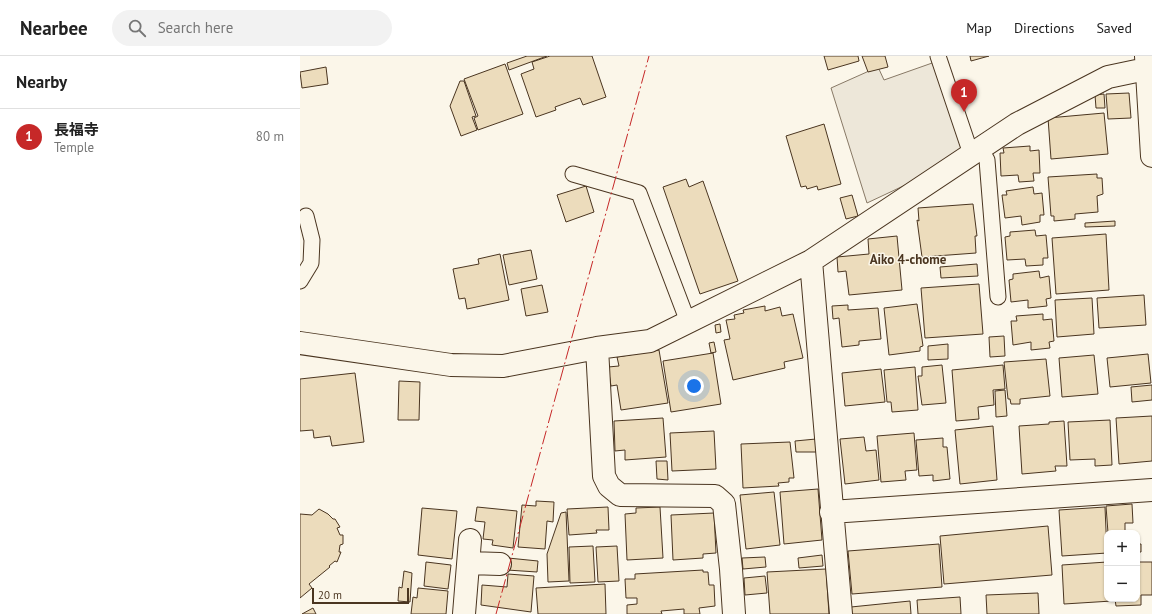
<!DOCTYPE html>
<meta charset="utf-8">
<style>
body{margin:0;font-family:"PT Sans","Noto Sans JP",sans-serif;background:#f2f2f2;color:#222}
.controls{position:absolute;right:12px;bottom:12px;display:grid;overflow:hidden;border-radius:8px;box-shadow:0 1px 3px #0004}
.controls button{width:36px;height:36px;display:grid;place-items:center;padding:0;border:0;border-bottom:1px solid #e0e0e0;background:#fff;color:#222;font:20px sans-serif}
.scale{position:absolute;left:12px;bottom:10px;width:97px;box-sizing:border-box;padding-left:4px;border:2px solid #4a3520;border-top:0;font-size:11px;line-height:14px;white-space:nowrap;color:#4a3520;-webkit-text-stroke:3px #fbf6e9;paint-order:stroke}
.you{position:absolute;left:394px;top:330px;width:14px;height:14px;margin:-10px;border:3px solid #fff;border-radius:50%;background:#1a73e8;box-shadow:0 0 0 6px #1a73e833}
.badge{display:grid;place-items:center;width:26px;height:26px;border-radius:50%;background:#c62828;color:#fff;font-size:13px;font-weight:700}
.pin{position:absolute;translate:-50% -33px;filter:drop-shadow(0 1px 2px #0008)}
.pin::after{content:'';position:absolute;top:21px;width:14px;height:12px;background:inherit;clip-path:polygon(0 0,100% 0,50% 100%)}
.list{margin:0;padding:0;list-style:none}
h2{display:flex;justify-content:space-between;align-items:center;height:52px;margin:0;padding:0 16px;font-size:17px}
h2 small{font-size:13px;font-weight:400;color:#767676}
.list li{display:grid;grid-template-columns:26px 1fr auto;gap:12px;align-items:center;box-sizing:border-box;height:56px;padding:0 16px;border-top:1px solid #e0e0e0}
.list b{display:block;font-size:15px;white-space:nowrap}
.list p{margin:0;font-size:13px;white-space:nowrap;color:#767676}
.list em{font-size:13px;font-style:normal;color:#767676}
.icon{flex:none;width:22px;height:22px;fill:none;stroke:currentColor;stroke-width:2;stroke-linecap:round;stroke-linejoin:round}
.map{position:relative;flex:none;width:852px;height:558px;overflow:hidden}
header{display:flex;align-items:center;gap:24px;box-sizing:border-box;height:56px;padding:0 20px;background:#fff;border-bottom:1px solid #e0e0e0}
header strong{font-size:19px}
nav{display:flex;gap:22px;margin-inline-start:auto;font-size:14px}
.search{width:280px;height:36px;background:#f2f2f2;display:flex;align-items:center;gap:10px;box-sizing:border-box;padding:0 14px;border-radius:22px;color:#767676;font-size:15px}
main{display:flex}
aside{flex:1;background:#fff}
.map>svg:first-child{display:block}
.parking{fill:#ede7d9;stroke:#887966}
.building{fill:#ecdcbc;stroke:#4a3520}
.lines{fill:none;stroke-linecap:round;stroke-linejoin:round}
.lane-casing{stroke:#4a3520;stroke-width:17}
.street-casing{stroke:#4a3520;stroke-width:24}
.lane{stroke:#fbf6e9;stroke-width:15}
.street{stroke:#fbf6e9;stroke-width:22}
.power{stroke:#c62828;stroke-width:1;stroke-dasharray:14 3 2 3;stroke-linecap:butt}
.labels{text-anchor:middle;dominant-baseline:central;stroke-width:3;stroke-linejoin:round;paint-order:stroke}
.neighbourhood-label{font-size:13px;font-weight:bold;fill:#4a3520;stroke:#fbf6e9}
</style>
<header>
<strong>Nearbee</strong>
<div class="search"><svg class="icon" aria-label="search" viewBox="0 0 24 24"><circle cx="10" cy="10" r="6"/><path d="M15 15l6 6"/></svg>Search here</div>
<nav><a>Map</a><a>Directions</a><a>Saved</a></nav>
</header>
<main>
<aside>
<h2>Nearby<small></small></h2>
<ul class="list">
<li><span class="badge">1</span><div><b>長福寺</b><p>Temple</p></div><em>80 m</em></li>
</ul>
</aside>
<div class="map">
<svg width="852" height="558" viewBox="0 0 852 558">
<rect width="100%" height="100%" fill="#fbf6e9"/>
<path class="parking" d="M 635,6 L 665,101 L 567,147 L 531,32 L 578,11 L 584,24 Z"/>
<path class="building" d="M 227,0 L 247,0 L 209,14 L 207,7 Z
M 250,0 L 292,0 L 306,41 L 283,49 L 280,42 L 255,51 L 256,54 L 236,61 L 221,18 L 234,13 L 232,6 Z
M 524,0 L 558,0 L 559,5 L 528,14 Z
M 562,0 L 585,0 L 588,11 L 568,16 Z
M 670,0 L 689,0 L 671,5 Z
M 205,8 L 223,58 L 178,74 L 174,62 L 178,60 L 164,23 Z
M 26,11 L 28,28 L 2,32 L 0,16 Z
M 160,25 L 164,25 L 176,60 L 172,61 L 177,74 L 161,80 L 150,50 Z
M 829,37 L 831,62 L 808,63 L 806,38 Z
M 804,38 L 805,52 L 796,52 L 795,39 Z
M 804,57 L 808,98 L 751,103 L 748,62 Z
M 524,68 L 541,128 L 518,134 L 517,130 L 507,133 L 506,130 L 501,131 L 486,80 Z
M 730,90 L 730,95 L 739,94 L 740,117 L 733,117 L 734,125 L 719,126 L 718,119 L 701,120 L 700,97 L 704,97 L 703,92 Z
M 797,118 L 797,122 L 802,122 L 803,138 L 797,140 L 798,156 L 775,158 L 775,163 L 754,165 L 754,160 L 751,160 L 748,121 Z
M 386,123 L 389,131 L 403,125 L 438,225 L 400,238 L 363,131 Z
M 286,130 L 294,156 L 266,166 L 257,139 Z
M 733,131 L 734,138 L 742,137 L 744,159 L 740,159 L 740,166 L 722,169 L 721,160 L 705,162 L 702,139 L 707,139 L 706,135 Z
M 552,139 L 558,160 L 546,163 L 540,142 Z
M 673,148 L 677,180 L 675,180 L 676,197 L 622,201 L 617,164 L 619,165 L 618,152 Z
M 815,165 L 815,170 L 785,171 L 785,167 Z
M 735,174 L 736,180 L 746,179 L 748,202 L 743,202 L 743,209 L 726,210 L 725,203 L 707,204 L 705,181 L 710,180 L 710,176 Z
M 806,178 L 809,234 L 756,238 L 752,182 Z
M 597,180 L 602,234 L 549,239 L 546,215 L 538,216 L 537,201 L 569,198 L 568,183 Z
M 231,194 L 237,223 L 209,229 L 203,199 Z
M 200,198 L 209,244 L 167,253 L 165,242 L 159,243 L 153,213 L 179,208 L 178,203 Z
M 677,208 L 678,220 L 641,222 L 640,211 Z
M 739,215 L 740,222 L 749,220 L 751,242 L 746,243 L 747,250 L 728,252 L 728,244 L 711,246 L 709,224 L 713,223 L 713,218 Z
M 679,228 L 683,278 L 625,282 L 621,232 Z
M 242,229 L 248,256 L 226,260 L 221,233 Z
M 844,239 L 846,269 L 799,272 L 797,242 Z
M 792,242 L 794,278 L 757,281 L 755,244 Z
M 617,248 L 623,290 L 620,291 L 620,295 L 589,299 L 584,252 Z
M 548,249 L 548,254 L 578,252 L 581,283 L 559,285 L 559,289 L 542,291 L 539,262 L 533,263 L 532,250 Z
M 465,250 L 465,255 L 480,251 L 482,260 L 493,258 L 503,302 L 484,306 L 485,312 L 433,324 L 424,284 L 430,283 L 426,264 L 435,263 L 434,259 L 444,257 L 443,254 Z
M 743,258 L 743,264 L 752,263 L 754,285 L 749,286 L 750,292 L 731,294 L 731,286 L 713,289 L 711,265 L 717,265 L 716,260 Z
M 420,268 L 421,276 L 416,277 L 415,269 Z
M 704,280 L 705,300 L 690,301 L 689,281 Z
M 414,286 L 416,296 L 411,297 L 409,287 Z
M 648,288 L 648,303 L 628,304 L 628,290 Z
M 359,294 L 368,347 L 321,354 L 317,329 L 311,330 L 308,311 L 319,310 L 317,301 Z
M 413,297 L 421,348 L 371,356 L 363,305 Z
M 848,298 L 851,327 L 810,331 L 807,302 Z
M 794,299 L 798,338 L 762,341 L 759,302 Z
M 746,303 L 750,340 L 720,343 L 720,348 L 711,348 L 710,343 L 708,343 L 704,306 Z
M 642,309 L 646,347 L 622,349 L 618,320 L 622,320 L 622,311 Z
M 703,309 L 705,333 L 693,334 L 694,349 L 678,351 L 679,363 L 656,365 L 652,314 Z
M 615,311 L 618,354 L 592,356 L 591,346 L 587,346 L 584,314 Z
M 581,313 L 585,346 L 545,350 L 542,317 Z
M 55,317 L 64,386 L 32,390 L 30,380 L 14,382 L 13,374 L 0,375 L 0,323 Z
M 99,325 L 120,326 L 119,364 L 98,364 Z
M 852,329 L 852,344 L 832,346 L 831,331 Z
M 705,334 L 707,360 L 696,361 L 695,335 Z
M 852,360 L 852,405 L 819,408 L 816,362 Z
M 363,362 L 366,401 L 325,404 L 325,394 L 315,395 L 314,365 Z
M 810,364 L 812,409 L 795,410 L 795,403 L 770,404 L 768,366 Z
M 764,365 L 767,410 L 755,410 L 756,415 L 722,418 L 719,370 L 749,368 L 749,366 Z
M 693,370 L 697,424 L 660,428 L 655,374 Z
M 414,375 L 416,413 L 372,415 L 370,377 Z
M 614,377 L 617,414 L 605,415 L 606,424 L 581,426 L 577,380 Z
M 564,381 L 566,395 L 576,394 L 579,424 L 545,428 L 540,383 Z
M 643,382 L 643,391 L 647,391 L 650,423 L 633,425 L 633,419 L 619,420 L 616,384 Z
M 516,383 L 517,396 L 496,396 L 495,385 Z
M 490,386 L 494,422 L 489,422 L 489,426 L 478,427 L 479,430 L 443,432 L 441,388 Z
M 356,405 L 367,405 L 368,424 L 357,423 Z
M 518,433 L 522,484 L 484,488 L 480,436 Z
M 474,436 L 480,489 L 446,493 L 440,439 Z
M 236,445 L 254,446 L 253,466 L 247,465 L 245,493 L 218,491 L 222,449 L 236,450 Z
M 832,448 L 833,467 L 825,467 L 825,477 L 808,477 L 806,450 Z
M 177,451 L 217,455 L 213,492 L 192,489 L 193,484 L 183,483 L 185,466 L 175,465 Z
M 308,451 L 309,474 L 296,474 L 297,477 L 269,479 L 267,453 Z
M 360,451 L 363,502 L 327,504 L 325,458 L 336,457 L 336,452 Z
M 805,451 L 807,497 L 762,500 L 759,454 Z
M 122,452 L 157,455 L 152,503 L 118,499 Z
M 19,453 L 28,458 L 33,463 L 35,463 L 40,471 L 37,472 L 40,479 L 43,479 L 43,488 L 40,489 L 39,496 L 41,496 L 37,506 L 35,505 L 29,510 L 30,511 L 9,528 L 12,532 L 0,542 L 0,458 L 12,459 Z
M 266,456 L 269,525 L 248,526 L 247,498 L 261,457 Z
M 414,457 L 416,497 L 403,498 L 403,502 L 373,504 L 371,459 Z
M 748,470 L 752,519 L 644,528 L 640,480 Z
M 639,488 L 642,531 L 552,538 L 548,495 Z
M 837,488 L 841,488 L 841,496 L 837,496 Z
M 293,490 L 295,526 L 270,527 L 269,491 Z
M 317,490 L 319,525 L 298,526 L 296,491 Z
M 522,499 L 523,510 L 499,512 L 498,502 Z
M 465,501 L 466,511 L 443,513 L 442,502 Z
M 208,502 L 238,505 L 237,516 L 207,514 Z
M 126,506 L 151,509 L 148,533 L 124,530 Z
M 807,506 L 807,543 L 811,543 L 812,545 L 764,548 L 762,509 Z
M 837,506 L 852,506 L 852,539 L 841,539 L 841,549 L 816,550 L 815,543 L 837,543 Z
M 526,513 L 529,558 L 470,558 L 467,516 Z
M 403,514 L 403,516 L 408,516 L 409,529 L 414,529 L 415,550 L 399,552 L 400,558 L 384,558 L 384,553 L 361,555 L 362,558 L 327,558 L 327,549 L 337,548 L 337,542 L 326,542 L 325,523 L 335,523 L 335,518 Z
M 104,515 L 112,517 L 110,546 L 98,545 L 99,531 L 102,532 Z
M 208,518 L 234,520 L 231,556 L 181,549 L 182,529 L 207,531 Z
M 465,520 L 467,537 L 445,539 L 444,522 Z
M 305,528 L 306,558 L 238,558 L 236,532 Z
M 118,532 L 148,535 L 146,558 L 111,558 L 113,541 L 117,542 Z
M 738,537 L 739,558 L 687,558 L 686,539 Z
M 660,541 L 661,558 L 618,558 L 617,544 Z
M 610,545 L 611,558 L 552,558 L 551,551 Z
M 13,552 L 16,558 L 2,558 Z"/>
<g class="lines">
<g class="lane-casing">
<path id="lane" d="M 638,0 L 671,98
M 680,92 L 687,104 L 698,241
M 273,118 L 339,137 L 388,266
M 0,225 L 11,207 L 12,184 L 6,160"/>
</g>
<g class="street-casing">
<path id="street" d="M 846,0 L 852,100
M 511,205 L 541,558
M 0,287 L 151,309 L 203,310 L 297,292 L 350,285 L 511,205 L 717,68 L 808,21 L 846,13 L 852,13
M 297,292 L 304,420 L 309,430 L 320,439 L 415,440 L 424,448 L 431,513 L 434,558
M 531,456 L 852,434
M 169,507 L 200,508
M 164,558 L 170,484"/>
</g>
<use href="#lane" class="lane"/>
<use href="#street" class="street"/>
<path class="power" d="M 196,558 L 349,0"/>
</g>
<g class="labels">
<g class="neighbourhood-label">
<text x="608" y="203">Aiko 4-chome</text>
</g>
</g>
</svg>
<div class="controls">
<button>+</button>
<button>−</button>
</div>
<div class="scale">20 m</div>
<div class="you"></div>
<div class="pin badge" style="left:664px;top:56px">1</div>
</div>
</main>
